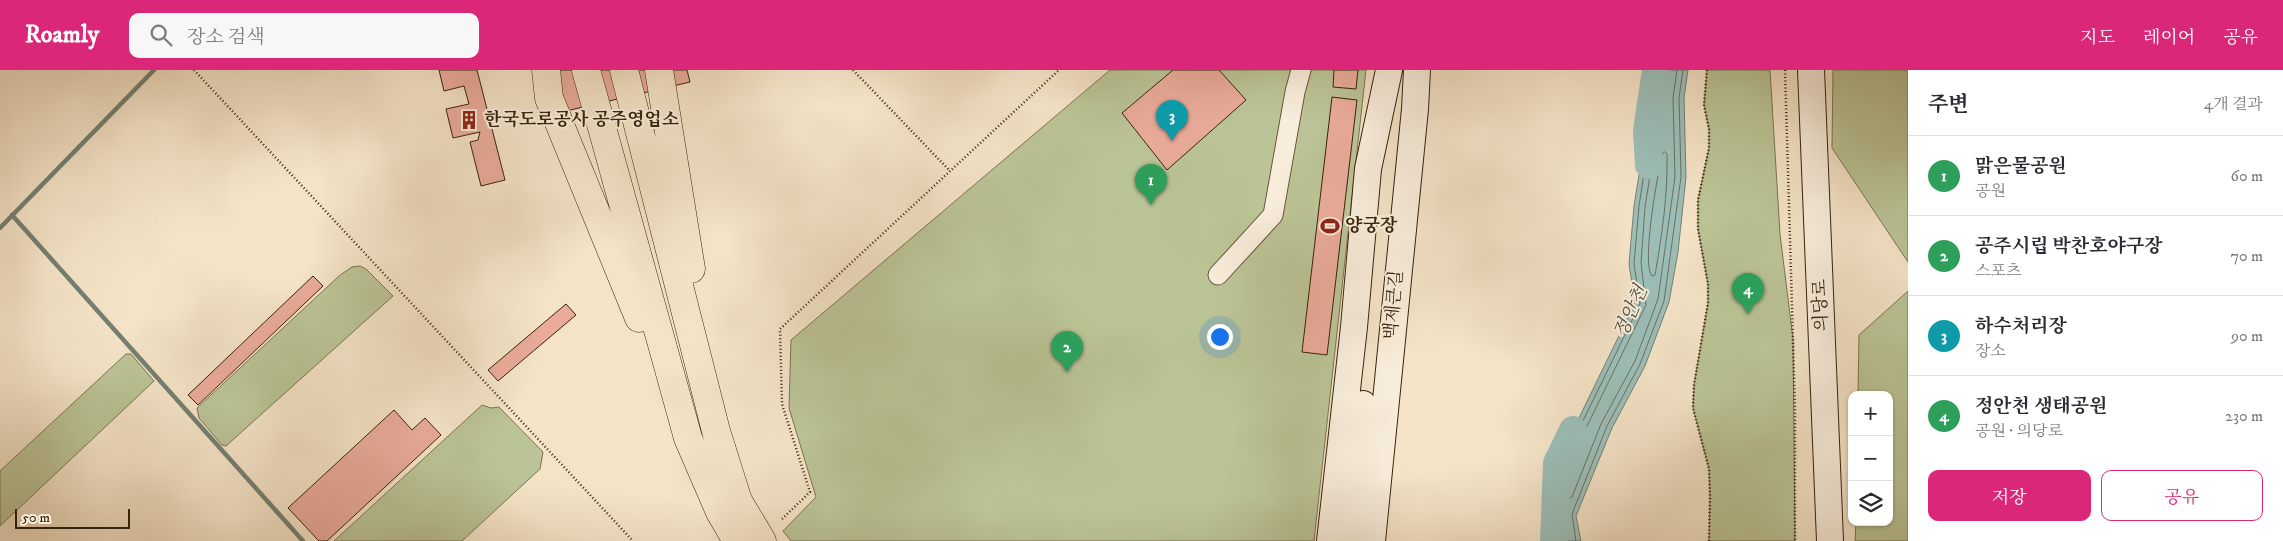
<!DOCTYPE html>
<html lang="ko">
<meta charset="utf-8">
<style>
body{margin:0;font-family:"IM FELL DW Pica","Noto Serif KR",serif;background:#f7f7f7;color:#2b2b33}
.controls{position:absolute;right:15px;bottom:15px;display:grid;overflow:hidden;border-radius:10px;box-shadow:0 1px 4px #0004}
.controls button{width:45px;height:45px;display:grid;place-items:center;padding:0;border:0;border-bottom:1px solid #e1e1e2;background:#fff;color:#2b2b33;font:25px sans-serif}
.scale{position:absolute;left:15px;bottom:12px;width:115px;box-sizing:border-box;padding-left:5px;border:2px solid #38230b;border-top:0;font-size:14px;line-height:18px;white-space:nowrap;color:#38230b;-webkit-text-stroke:4px #f8eddb;paint-order:stroke}
.you{position:absolute;left:1219px;top:266px;width:18px;height:18px;margin:-12px;border:4px solid #fff;border-radius:50%;background:#1a73e8;box-shadow:0 0 0 8px #1a73e833}
.badge{display:grid;place-items:center;width:32px;height:32px;border-radius:50%;background:#db2777;color:#fff;font-size:16px;font-weight:700}
.pin{position:absolute;translate:-50% -41px;filter:drop-shadow(0 1px 2px #0008)}
.pin::after{content:'';position:absolute;top:26px;width:18px;height:15px;background:inherit;clip-path:polygon(0 0,100% 0,50% 100%)}
.list{margin:0;padding:0;list-style:none}
h2{display:flex;justify-content:space-between;align-items:center;height:65px;margin:0;padding:0 20px;font-size:21px}
h2 small{font-size:16px;font-weight:400;color:#7c7c81}
.list li{display:grid;grid-template-columns:32px 1fr auto;gap:15px;align-items:center;box-sizing:border-box;height:80px;padding:0 20px;border-top:1px solid #e1e1e2}
.list b{display:block;font-size:19px;white-space:nowrap}
.list p{margin:0;font-size:16px;white-space:nowrap;color:#7c7c81}
.list em{font-size:16px;font-style:normal;color:#7c7c81}
.actions{display:flex;gap:10px;padding:15px 20px}
.actions a{flex:1;padding:11px 0;border:1px solid #db2777;border-radius:10px;text-align:center;font-size:18px;color:#db2777}
.actions .main{background:#db2777;color:#fff}
.icon{flex:none;width:28px;height:28px;fill:none;stroke:currentColor;stroke-width:2;stroke-linecap:round;stroke-linejoin:round}
.map{position:relative;flex:none;width:1908px;height:471px;overflow:hidden}
header{display:flex;align-items:center;gap:30px;box-sizing:border-box;height:70px;padding:0 25px;background:#db2777;color:#fff}
header strong{font-size:24px}
nav{display:flex;gap:28px;margin-inline-start:auto;font-size:18px}
.search{width:350px;height:45px;background:#f7f7f7;display:flex;align-items:center;gap:12px;box-sizing:border-box;padding:0 18px;border-radius:10px;color:#7c7c81;font-size:19px}
main{display:flex}
aside{flex:1;background:#fff}
.map>svg:first-child{display:block}
.green{fill:#bbc496;stroke:#7a7450}
.water{fill:#9cbeb7;stroke:#748072}
.lines{fill:none;stroke-linecap:round;stroke-linejoin:round}
.shore{stroke:#6a7061;stroke-width:1}
.stream{stroke:#748072;stroke-width:4.5}
.river{stroke:#9cbeb7;stroke-width:28}
.building{fill:#eaab9a;stroke:#38230b}
.street-casing{stroke:#67533a;stroke-width:21}
.secondary-casing{stroke:#38230b;stroke-width:28}
.highway-casing{stroke:#38230b;stroke-width:29}
.path{stroke:#38230b;stroke-width:2.5;stroke-dasharray:1 2.5;stroke-linecap:butt}
.street{stroke:#f8eddb;stroke-width:19}
.secondary{stroke:#f8eddb;stroke-width:26}
.highway{stroke:#f4e3c7;stroke-width:28}
.labels{text-anchor:middle;dominant-baseline:central;stroke-width:4;stroke-linejoin:round;paint-order:stroke}
.poi-label{font-size:18px;font-weight:bold;fill:#38230b;stroke:#f8eddb;text-anchor:start}
.street-label{font-size:18px;fill:#38230b;stroke:#f8eddb}
.water-label{font-size:19px;font-style:italic;fill:#56523f;stroke:#f8eddb}
</style>
<header>
<strong>Roamly</strong>
<div class="search"><svg class="icon" aria-label="search" viewBox="0 0 24 24"><circle cx="10" cy="10" r="6"/><path d="M15 15l6 6"/></svg>장소 검색</div>
<nav><a>지도</a><a>레이어</a><a>공유</a></nav>
</header>
<main>
<div class="map">
<svg width="1908" height="471" viewBox="0 0 1908 471">
<rect width="100%" height="100%" fill="#f4e3c7"/>
<filter id="stains"><feTurbulence type="fractalNoise" baseFrequency=".004" numOctaves="4"/><feColorMatrix values="0 0 0 0 .2 0 0 0 0 .09 0 0 0 0 .02 0 0 0 .5 -.17"/></filter>
<radialGradient id="worn" r=".72"><stop offset=".6" stop-color="#630" stop-opacity="0"/><stop offset="1" stop-color="#630" stop-opacity=".3"/></radialGradient>
<path class="green" d="M 1110,0 L 1366,0 L 1314,471 L 791,471 L 783,461 L 816,427 L 789,338 L 791,270 Z
M 1707,0 L 1770,0 L 1780,164 L 1793,269 L 1795,471 L 1709,471 L 1710,427 L 1709,399 L 1693,338 L 1694,315 L 1708,233 L 1708,214 L 1698,159 L 1698,130 L 1709,78 L 1709,59 L 1704,35 Z
M 1833,0 L 1908,0 L 1908,192 L 1832,78 Z
M 360,196 L 366,199 L 393,226 L 226,376 L 222,375 L 199,348 L 197,338 L 339,206 L 352,197 Z
M 1908,221 L 1908,471 L 1855,471 L 1856,452 L 1889,452 L 1889,325 L 1858,325 L 1859,265 Z
M 126,284 L 131,284 L 154,311 L 0,456 L 0,401 Z
M 482,335 L 491,338 L 499,337 L 543,382 L 540,399 L 462,471 L 334,471 Z"/>
<path class="water" d="M 1656,0 L 1688,0 L 1684,28 L 1686,107 L 1678,182 L 1669,232 L 1645,296 L 1612,358 L 1576,446 L 1581,471 L 1554,471 L 1557,393 L 1635,233 L 1629,194 L 1634,136 Z"/>
<g class="lines">
<path class="shore" d="M 1667,0 L 1645,137 L 1641,193 L 1646,235 L 1568,395 L 1567,427 L 1569,429 L 1572,427 L 1601,354 L 1635,291 L 1658,229 L 1675,107 L 1673,28 L 1677,0
M 1665,82 L 1667,84 C 1668,124 1662,165 1655,205 L 1652,206 C 1641,194 1658,104 1662,84 Z
M 1559,471 L 1562,394 L 1640,234 L 1634,194 L 1639,136 L 1660,0
M 1576,471 L 1572,444 L 1607,356 L 1640,294 L 1664,231 L 1681,107 L 1679,28 L 1683,0"/>
<path class="stream" d="M 12,145 L 303,471
M 0,158 L 154,0"/>
<path class="river" d="M 1649,95 L 1647,61 L 1656,0
M 1554,471 L 1557,393 L 1573,360"/>
</g>
<path class="building" d="M 439,0 L 477,0 L 505,110 L 481,116 L 470,72 L 478,70 L 480,62 L 453,68 L 446,39 L 469,34 L 464,16 L 444,21 Z
M 557,0 L 687,0 L 690,12 L 545,46 Z
M 1173,0 L 1219,0 L 1246,30 L 1167,100 L 1122,43 Z
M 1334,0 L 1358,0 L 1356,19 L 1333,17 Z
M 1332,27 L 1357,30 L 1327,285 L 1302,282 Z
M 313,206 L 323,216 L 198,335 L 188,325 Z
M 566,234 L 576,245 L 498,311 L 488,300 Z
M 394,340 L 412,360 L 425,348 L 441,365 L 327,471 L 319,471 L 288,438 Z"/>
<g class="lines">
<g class="street-casing">
<path id="street" d="M 1218,205 L 1273,145 L 1295,22 L 1301,0"/>
</g>
<g class="secondary-casing">
<path id="secondary" d="M 1811,0 L 1830,471
M 1330,471 L 1354,257 L 1368,99 L 1389,0
M 1351,471 L 1363,334
M 1372,471 L 1415,39 L 1417,0"/>
</g>
<g class="highway-casing">
<path id="highway" d="M 546,0 L 549,28 L 639,248
M 586,0 L 688,368 L 720,442 L 737,471
M 624,0 L 716,361 L 738,431 L 762,471
M 659,0 L 691,199"/>
</g>
<path class="path" d="M 194,0 L 633,471
M 853,0 L 949,100
M 1707,0 L 1704,35 L 1709,59 L 1709,78 L 1698,130 L 1698,159 L 1708,214 L 1708,233 L 1694,315 L 1693,338 L 1709,399 L 1710,427 L 1709,471
M 1785,0 L 1795,338 L 1795,471
M 782,449 L 810,422 L 782,334 L 780,259 L 1059,0"/>
<use href="#street" class="street"/>
<use href="#secondary" class="secondary"/>
<use href="#highway" class="highway"/>
</g>
<defs>
<g id="building-bare" transform="scale(1.5)"><path d="M-4-6H4V6H1V3H-1V6H-4ZM-2.5-4.3h1.7v1.8h-1.7ZM.8-4.3h1.7v1.8H.8ZM-2.5-1h1.7V.8h-1.7ZM.8-1h1.7V.8H.8Z" fill="#8f2418" stroke="#f8eddb" stroke-width="2.5" paint-order="stroke"/></g>
<g id="stadium-bare" transform="scale(1.5)"><path d="M0-5a6.5 5 0 1 0 0 10a6.5 5 0 1 0 0-10ZM-3.5-1.8h7v3.6h-7Z" fill="#8f2418" stroke="#f8eddb" stroke-width="2.5" paint-order="stroke"/></g>
</defs>
<g fill-rule="evenodd">
<use href="#building-bare" x="469" y="50"/>
<use href="#stadium-bare" x="1330" y="156"/>
</g>
<g class="labels">
<g class="poi-label">
<text x="484" y="50">한국도로공사 공주영업소</text>
<text x="1345" y="156">양궁장</text>
</g>
<g class="street-label">
<text transform="translate(1394 235) rotate(-85)">백제큰길</text>
<text transform="translate(1821 235) rotate(-92)">의당로</text>
</g>
<g class="water-label">
<text transform="translate(1631 242) rotate(-66)">정안천</text>
</g>
</g>
<rect width="100%" height="100%" filter="url(#stains)"/>
<rect width="100%" height="100%" fill="url(#worn)"/>
</svg>
<div class="controls">
<button>+</button>
<button>−</button>
<button><svg class="icon" aria-label="layers" viewBox="0 0 24 24"><path d="M12 4l9 5-9 5-9-5zM3 14l9 5 9-5"/></svg></button>
</div>
<div class="scale">50 m</div>
<div class="you"></div>
<div class="pin badge" style="left:1151px;top:135px;background:#2e9e5b">1</div>
<div class="pin badge" style="left:1067px;top:302px;background:#2e9e5b">2</div>
<div class="pin badge" style="left:1172px;top:71px;background:#0f9aa8">3</div>
<div class="pin badge" style="left:1748px;top:244px;background:#2e9e5b">4</div>
</div>
<aside>
<h2>주변<small>4개 결과</small></h2>
<ul class="list">
<li><span class="badge" style="background:#2e9e5b">1</span><div><b>맑은물공원</b><p>공원</p></div><em>60 m</em></li>
<li><span class="badge" style="background:#2e9e5b">2</span><div><b>공주시립 박찬호야구장</b><p>스포츠</p></div><em>70 m</em></li>
<li><span class="badge" style="background:#0f9aa8">3</span><div><b>하수처리장</b><p>장소</p></div><em>90 m</em></li>
<li><span class="badge" style="background:#2e9e5b">4</span><div><b>정안천 생태공원</b><p>공원 · 의당로</p></div><em>230 m</em></li>
</ul>
<div class="actions"><a class="main">저장</a><a>공유</a></div>
</aside>
</main>
